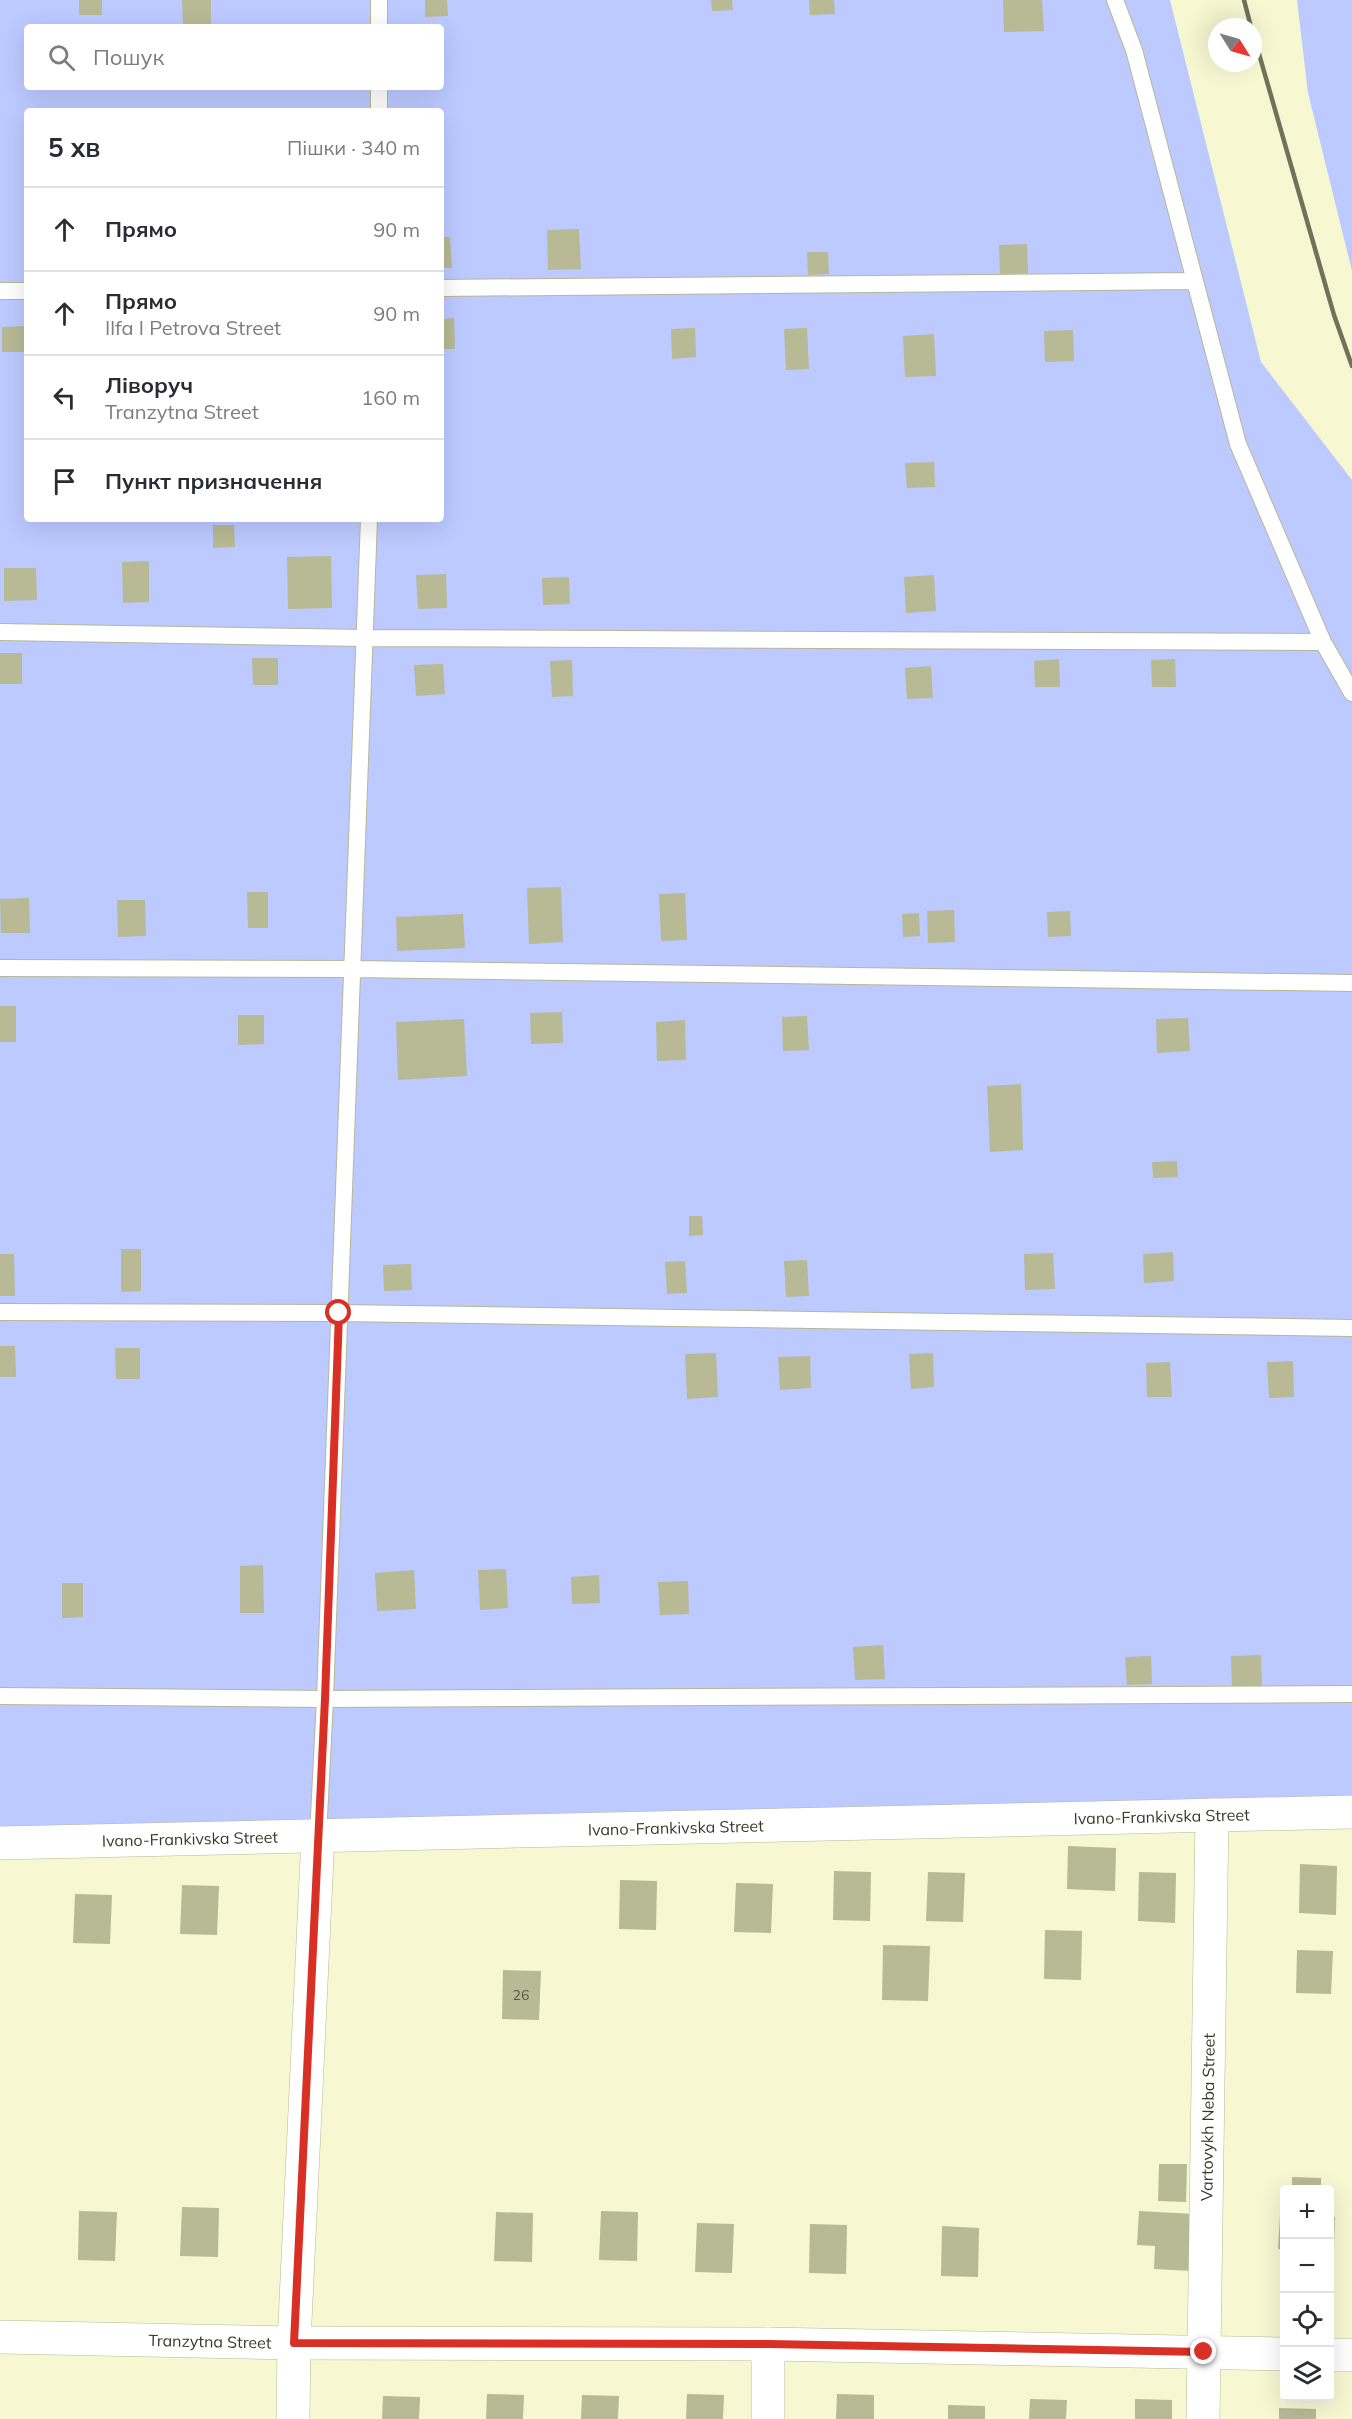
<!DOCTYPE html>
<html lang="uk">
<meta charset="utf-8">
<style>
body{margin:0;font-family:Mulish,sans-serif;background:#f7f7f7;color:#2b2b33}
.controls{position:absolute;right:18px;bottom:18px;display:grid;overflow:hidden;border-radius:6px;box-shadow:0 6px 24px #0002}
.controls button{width:54px;height:54px;display:grid;place-items:center;padding:0;border:0;border-bottom:2px solid #e1e1e2;background:#fff;color:#2b2b33;font:30px sans-serif}
.compass{position:absolute;left:1208px;top:18px;width:54px;height:54px;border-radius:50%;background:#fff;box-shadow:0 6px 24px #0002;rotate:127deg}
.stop{position:absolute;width:18px;height:18px;margin:-14px;border:4px solid #d93025;border-radius:50%;background:#fff}
.stop.end{background:#d93025;border-color:#fff;box-shadow:0 2px 6px #0008}
.list{margin:0;padding:0;list-style:none}
h2{display:flex;justify-content:space-between;align-items:center;height:78px;margin:0;padding:0 24px;font-size:26px}
h2 small{font-size:20px;font-weight:400;color:#7c7c81}
.list li{display:grid;grid-template-columns:39px 1fr auto;gap:18px;align-items:center;box-sizing:border-box;height:84px;padding:0 24px;border-top:2px solid #e1e1e2}
.list b{display:block;font-size:22px;white-space:nowrap}
.list p{margin:0;font-size:20px;white-space:nowrap;color:#7c7c81}
.list em{font-size:20px;font-style:normal;color:#7c7c81}
.icon{flex:none;width:33px;height:33px;fill:none;stroke:currentColor;stroke-width:2;stroke-linecap:round;stroke-linejoin:round}
.map{position:relative;flex:none;width:1352px;height:2419px;overflow:hidden}
.search{position:absolute;background:#fff;box-shadow:0 6px 24px #0002;left:24px;top:24px;width:420px;height:66px;display:flex;align-items:center;gap:15px;box-sizing:border-box;padding:0 21px;border-radius:6px;color:#7c7c81;font-size:22px}
.panel{position:absolute;background:#fff;box-shadow:0 6px 24px #0002;left:24px;top:108px;width:420px;height:414px;border-radius:6px}
.map>svg:first-child{display:block}
.green{fill:#bccaff;fill-rule:evenodd}
.building{fill:#b8b995}
.lines{fill:none;stroke-linecap:round;stroke-linejoin:round}
.lane-casing{stroke:#b7b894;stroke-width:18}
.street-casing{stroke:#b7b894;stroke-width:34}
.lane{stroke:#fff;stroke-width:16}
.street{stroke:#fff;stroke-width:33}
.rail{stroke:#71725c;stroke-width:4.5}
.route{stroke:#d93025;stroke-width:8}
.labels{text-anchor:middle;dominant-baseline:central;stroke-width:6;stroke-linejoin:round;paint-order:stroke}
.number-label{font-size:14px;fill:#585844}
.street-label{font-size:16px;fill:#383829;stroke:#f7f8d2}
</style>
<div class="map">
<svg width="1352" height="2419" viewBox="0 0 1352 2419">
<rect width="100%" height="100%" fill="#f7f8d2"/>
<path class="green" d="M 0,0 L 1170,0 L 1261,362 L 1352,480 L 1352,1811 L 0,1843 ZM 27,27 L 441,27 L 441,87 L 27,87 ZM 27,111 L 441,111 L 441,519 L 27,519 Z
M 1297,0 L 1352,0 L 1352,271 L 1308,93 Z"/>
<path class="building" d="M 79,0 L 102,0 L 102,15 L 79,15 Z
M 182,0 L 211,0 L 211,26 L 183,26 Z
M 425,0 L 447,0 L 448,16 L 425,17 Z
M 711,0 L 732,0 L 733,10 L 712,11 Z
M 809,0 L 834,0 L 835,14 L 810,15 Z
M 1003,0 L 1042,0 L 1044,31 L 1004,32 Z
M 579,229 L 581,269 L 548,270 L 547,230 Z
M 441,237 L 450,237 L 452,268 L 441,268 Z
M 1027,244 L 1028,273 L 1000,274 L 999,245 Z
M 807,252 L 828,252 L 829,274 L 808,275 Z
M 454,318 L 455,349 L 441,349 L 441,319 Z
M 27,326 L 27,352 L 2,352 L 2,327 Z
M 695,328 L 696,357 L 672,359 L 671,329 Z
M 807,328 L 809,369 L 786,370 L 784,329 Z
M 1073,330 L 1074,361 L 1045,362 L 1044,331 Z
M 934,334 L 936,376 L 905,377 L 903,336 Z
M 934,462 L 935,487 L 907,488 L 905,463 Z
M 213,525 L 234,525 L 235,547 L 213,548 Z
M 331,556 L 332,608 L 288,609 L 287,557 Z
M 149,561 L 149,602 L 123,603 L 122,562 Z
M 4,568 L 36,568 L 37,600 L 4,601 Z
M 446,574 L 447,608 L 418,609 L 416,575 Z
M 934,575 L 936,611 L 906,613 L 904,577 Z
M 569,577 L 570,604 L 543,605 L 542,578 Z
M 0,653 L 22,653 L 22,684 L 0,684 Z
M 252,658 L 278,658 L 278,685 L 253,685 Z
M 1059,659 L 1060,687 L 1035,687 L 1034,661 Z
M 1175,659 L 1176,687 L 1152,687 L 1151,660 Z
M 572,660 L 573,696 L 552,697 L 550,661 Z
M 443,664 L 445,694 L 416,696 L 414,665 Z
M 931,666 L 933,698 L 907,699 L 905,668 Z
M 561,887 L 563,942 L 529,944 L 527,888 Z
M 247,892 L 268,892 L 268,928 L 248,928 Z
M 685,893 L 687,940 L 661,941 L 659,894 Z
M 29,898 L 30,933 L 1,933 L 0,899 Z
M 117,900 L 145,900 L 146,936 L 118,937 Z
M 954,910 L 955,942 L 928,943 L 927,911 Z
M 1070,911 L 1071,936 L 1048,937 L 1047,912 Z
M 919,913 L 920,936 L 903,937 L 902,914 Z
M 463,914 L 465,948 L 397,951 L 396,917 Z
M 0,1006 L 16,1006 L 16,1042 L 0,1042 Z
M 562,1012 L 563,1043 L 531,1044 L 530,1013 Z
M 238,1015 L 264,1015 L 264,1044 L 238,1045 Z
M 807,1016 L 809,1050 L 783,1051 L 782,1017 Z
M 1188,1018 L 1190,1051 L 1157,1053 L 1156,1019 Z
M 464,1019 L 467,1076 L 398,1080 L 396,1022 Z
M 685,1020 L 686,1060 L 657,1061 L 656,1022 Z
M 1021,1084 L 1023,1150 L 990,1152 L 987,1086 Z
M 1177,1161 L 1178,1177 L 1153,1178 L 1152,1162 Z
M 689,1216 L 702,1216 L 703,1235 L 689,1236 Z
M 121,1249 L 141,1249 L 141,1291 L 121,1292 Z
M 1173,1252 L 1174,1281 L 1144,1283 L 1143,1254 Z
M 1053,1253 L 1055,1289 L 1025,1290 L 1024,1254 Z
M 0,1254 L 14,1254 L 15,1296 L 0,1296 Z
M 807,1260 L 809,1296 L 786,1297 L 784,1261 Z
M 685,1261 L 687,1293 L 667,1294 L 665,1262 Z
M 411,1264 L 412,1290 L 384,1291 L 383,1265 Z
M 0,1346 L 15,1346 L 16,1377 L 0,1377 Z
M 115,1348 L 140,1348 L 140,1379 L 116,1379 Z
M 716,1353 L 718,1397 L 687,1399 L 685,1354 Z
M 933,1353 L 934,1387 L 911,1389 L 909,1354 Z
M 810,1356 L 811,1388 L 780,1390 L 778,1357 Z
M 1293,1361 L 1294,1397 L 1269,1398 L 1267,1362 Z
M 1170,1362 L 1172,1397 L 1147,1397 L 1146,1363 Z
M 263,1565 L 264,1613 L 240,1613 L 240,1566 Z
M 506,1569 L 508,1608 L 480,1610 L 478,1570 Z
M 414,1570 L 416,1609 L 377,1611 L 375,1573 Z
M 599,1575 L 600,1603 L 572,1604 L 571,1577 Z
M 688,1581 L 689,1614 L 660,1615 L 658,1582 Z
M 62,1583 L 83,1583 L 83,1617 L 62,1618 Z
M 883,1645 L 885,1679 L 855,1680 L 853,1647 Z
M 1261,1655 L 1262,1686 L 1232,1688 L 1231,1656 Z
M 1151,1656 L 1152,1684 L 1127,1685 L 1125,1657 Z
M 1068,1846 L 1116,1848 L 1115,1891 L 1067,1889 Z
M 1300,1864 L 1337,1866 L 1336,1915 L 1299,1913 Z
M 834,1871 L 871,1872 L 870,1921 L 833,1920 Z
M 928,1872 L 965,1873 L 963,1922 L 926,1921 Z
M 1139,1872 L 1176,1873 L 1175,1923 L 1138,1921 Z
M 620,1880 L 657,1881 L 656,1930 L 619,1929 Z
M 736,1883 L 773,1884 L 771,1933 L 734,1932 Z
M 182,1885 L 219,1886 L 217,1935 L 180,1934 Z
M 75,1894 L 112,1895 L 110,1944 L 73,1943 Z
M 1045,1930 L 1082,1931 L 1081,1980 L 1044,1979 Z
M 883,1945 L 930,1946 L 928,2001 L 882,2000 Z
M 1297,1950 L 1333,1951 L 1331,1994 L 1296,1993 Z
M 503,1970 L 541,1971 L 539,2020 L 502,2019 Z
M 1159,2164 L 1187,2164 L 1186,2202 L 1158,2201 Z
M 1292,2177 L 1321,2178 L 1321,2190 L 1292,2190 Z
M 182,2207 L 219,2208 L 218,2257 L 180,2256 Z
M 79,2211 L 117,2212 L 115,2261 L 78,2260 Z
M 601,2211 L 638,2212 L 637,2261 L 599,2260 Z
M 1139,2211 L 1194,2214 L 1192,2271 L 1154,2269 L 1155,2246 L 1137,2245 Z
M 496,2212 L 533,2213 L 532,2262 L 494,2261 Z
M 1280,2215 L 1284,2215 L 1284,2249 L 1278,2249 Z
M 1330,2217 L 1335,2217 L 1333,2274 L 1330,2274 Z
M 697,2223 L 734,2224 L 732,2273 L 695,2272 Z
M 810,2224 L 847,2225 L 846,2274 L 809,2273 Z
M 942,2226 L 979,2228 L 978,2277 L 941,2276 Z
M 487,2394 L 524,2395 L 523,2419 L 486,2419 Z
M 687,2394 L 724,2395 L 723,2419 L 686,2419 Z
M 837,2394 L 874,2395 L 874,2419 L 836,2419 Z
M 582,2395 L 619,2396 L 618,2419 L 581,2419 Z
M 383,2396 L 420,2397 L 419,2419 L 382,2419 Z
M 1030,2399 L 1067,2400 L 1066,2419 L 1029,2419 Z
M 1135,2399 L 1172,2400 L 1172,2419 L 1135,2419 Z
M 948,2405 L 985,2406 L 985,2419 L 948,2419 Z
M 1279,2408 L 1316,2409 L 1316,2419 L 1279,2419 Z"/>
<g class="lines">
<g class="lane-casing">
<path id="lane" d="M 1115,0 L 1134,50 L 1238,444 L 1323,642 L 1352,693
M 379,27 L 379,0
M 379,111 L 379,87
M 441,288 L 1193,281
M 0,291 L 27,291
M 0,632 L 365,638 L 1323,642
M 0,968 L 352,969 L 1352,983
M 0,1312 L 339,1313 L 1352,1328
M 0,1696 L 325,1699 L 1352,1694
M 318,1836 L 325,1699 L 369,519"/>
</g>
<g class="street-casing">
<g id="street">
<path id="s1" d="M 0,1843 L 1352,1812"/>
<path id="s2" d="M 0,2337 L 294,2343 L 768,2344 L 1284,2354"/>
<path d="M 1330,2355 L 1352,2355"/>
<path d="M 293,2419 L 294,2343 L 318,1836"/>
<path d="M 768,2419 L 768,2344"/>
<path id="s3" d="M 1203,2419 L 1212,1815"/>
</g>
</g>
<use href="#lane" class="lane"/>
<use href="#street" class="street"/>
<path class="rail" d="M 1244,0 L 1251,27
M 1253,33 L 1334,315 L 1352,366"/>
</g>
<g class="lines">
<path class="route" d="M 339,1313 L 325,1699 L 294,2343 L 768,2344 L 1204,2352"/>
</g>
<g class="labels">
<g class="number-label">
<text x="521" y="1995">26</text>
</g>
<g class="street-label">
<text stroke="none"><textPath href="#s1" startOffset="1162">Ivano-Frankivska Street</textPath></text>
<text stroke="none"><textPath href="#s1" startOffset="676">Ivano-Frankivska Street</textPath></text>
<text stroke="none"><textPath href="#s1" startOffset="190">Ivano-Frankivska Street</textPath></text>
<text stroke="none"><textPath href="#s3" startOffset="302">Vartovykh Neba Street</textPath></text>
<text stroke="none"><textPath href="#s2" startOffset="210">Tranzytna Street</textPath></text>
</g>
</g>
</svg>
<div class="controls">
<button>+</button>
<button>−</button>
<button><svg class="icon" aria-label="locate" viewBox="0 0 24 24"><circle cx="12" cy="12" r="6"/><path d="M12 2v4M12 18v4M2 12h4M18 12h4"/></svg></button>
<button><svg class="icon" aria-label="layers" viewBox="0 0 24 24"><path d="M12 4l9 5-9 5-9-5zM3 14l9 5 9-5"/></svg></button>
</div>
<svg class="compass" viewBox="-18 -18 36 36"><path d="M0-13l5 13h-10z" fill="#e53935"/><path d="M0 13l5-13h-10z" fill="#7c7c81"/></svg>
<div class="stop" style="left:339px;top:1313px"></div>
<div class="stop end" style="left:1204px;top:2352px"></div>
<div class="search"><svg class="icon" aria-label="search" viewBox="0 0 24 24"><circle cx="10" cy="10" r="6"/><path d="M15 15l6 6"/></svg>Пошук</div>
<section class="panel">
<h2>5 хв<small>Пішки · 340 m</small></h2>
<ul class="list">
<li><svg class="icon" aria-label="ahead" viewBox="0 0 24 24"><path d="M12 20V5M6 11l6-6 6 6"/></svg><div><b>Прямо</b></div><em>90 m</em></li>
<li><svg class="icon" aria-label="ahead" viewBox="0 0 24 24"><path d="M12 20V5M6 11l6-6 6 6"/></svg><div><b>Прямо</b><p>Ilfa I Petrova Street</p></div><em>90 m</em></li>
<li><svg class="icon" aria-label="left" viewBox="0 0 24 24"><path d="M17 20v-9H6M10 6l-5 5 5 5"/></svg><div><b>Ліворуч</b><p>Tranzytna Street</p></div><em>160 m</em></li>
<li><svg class="icon" aria-label="arrive" viewBox="0 0 24 24"><path d="M6 21V4h12l-3 4 3 4H6"/></svg><div><b>Пункт призначення</b></div></li>
</ul>
</section>
</div>
